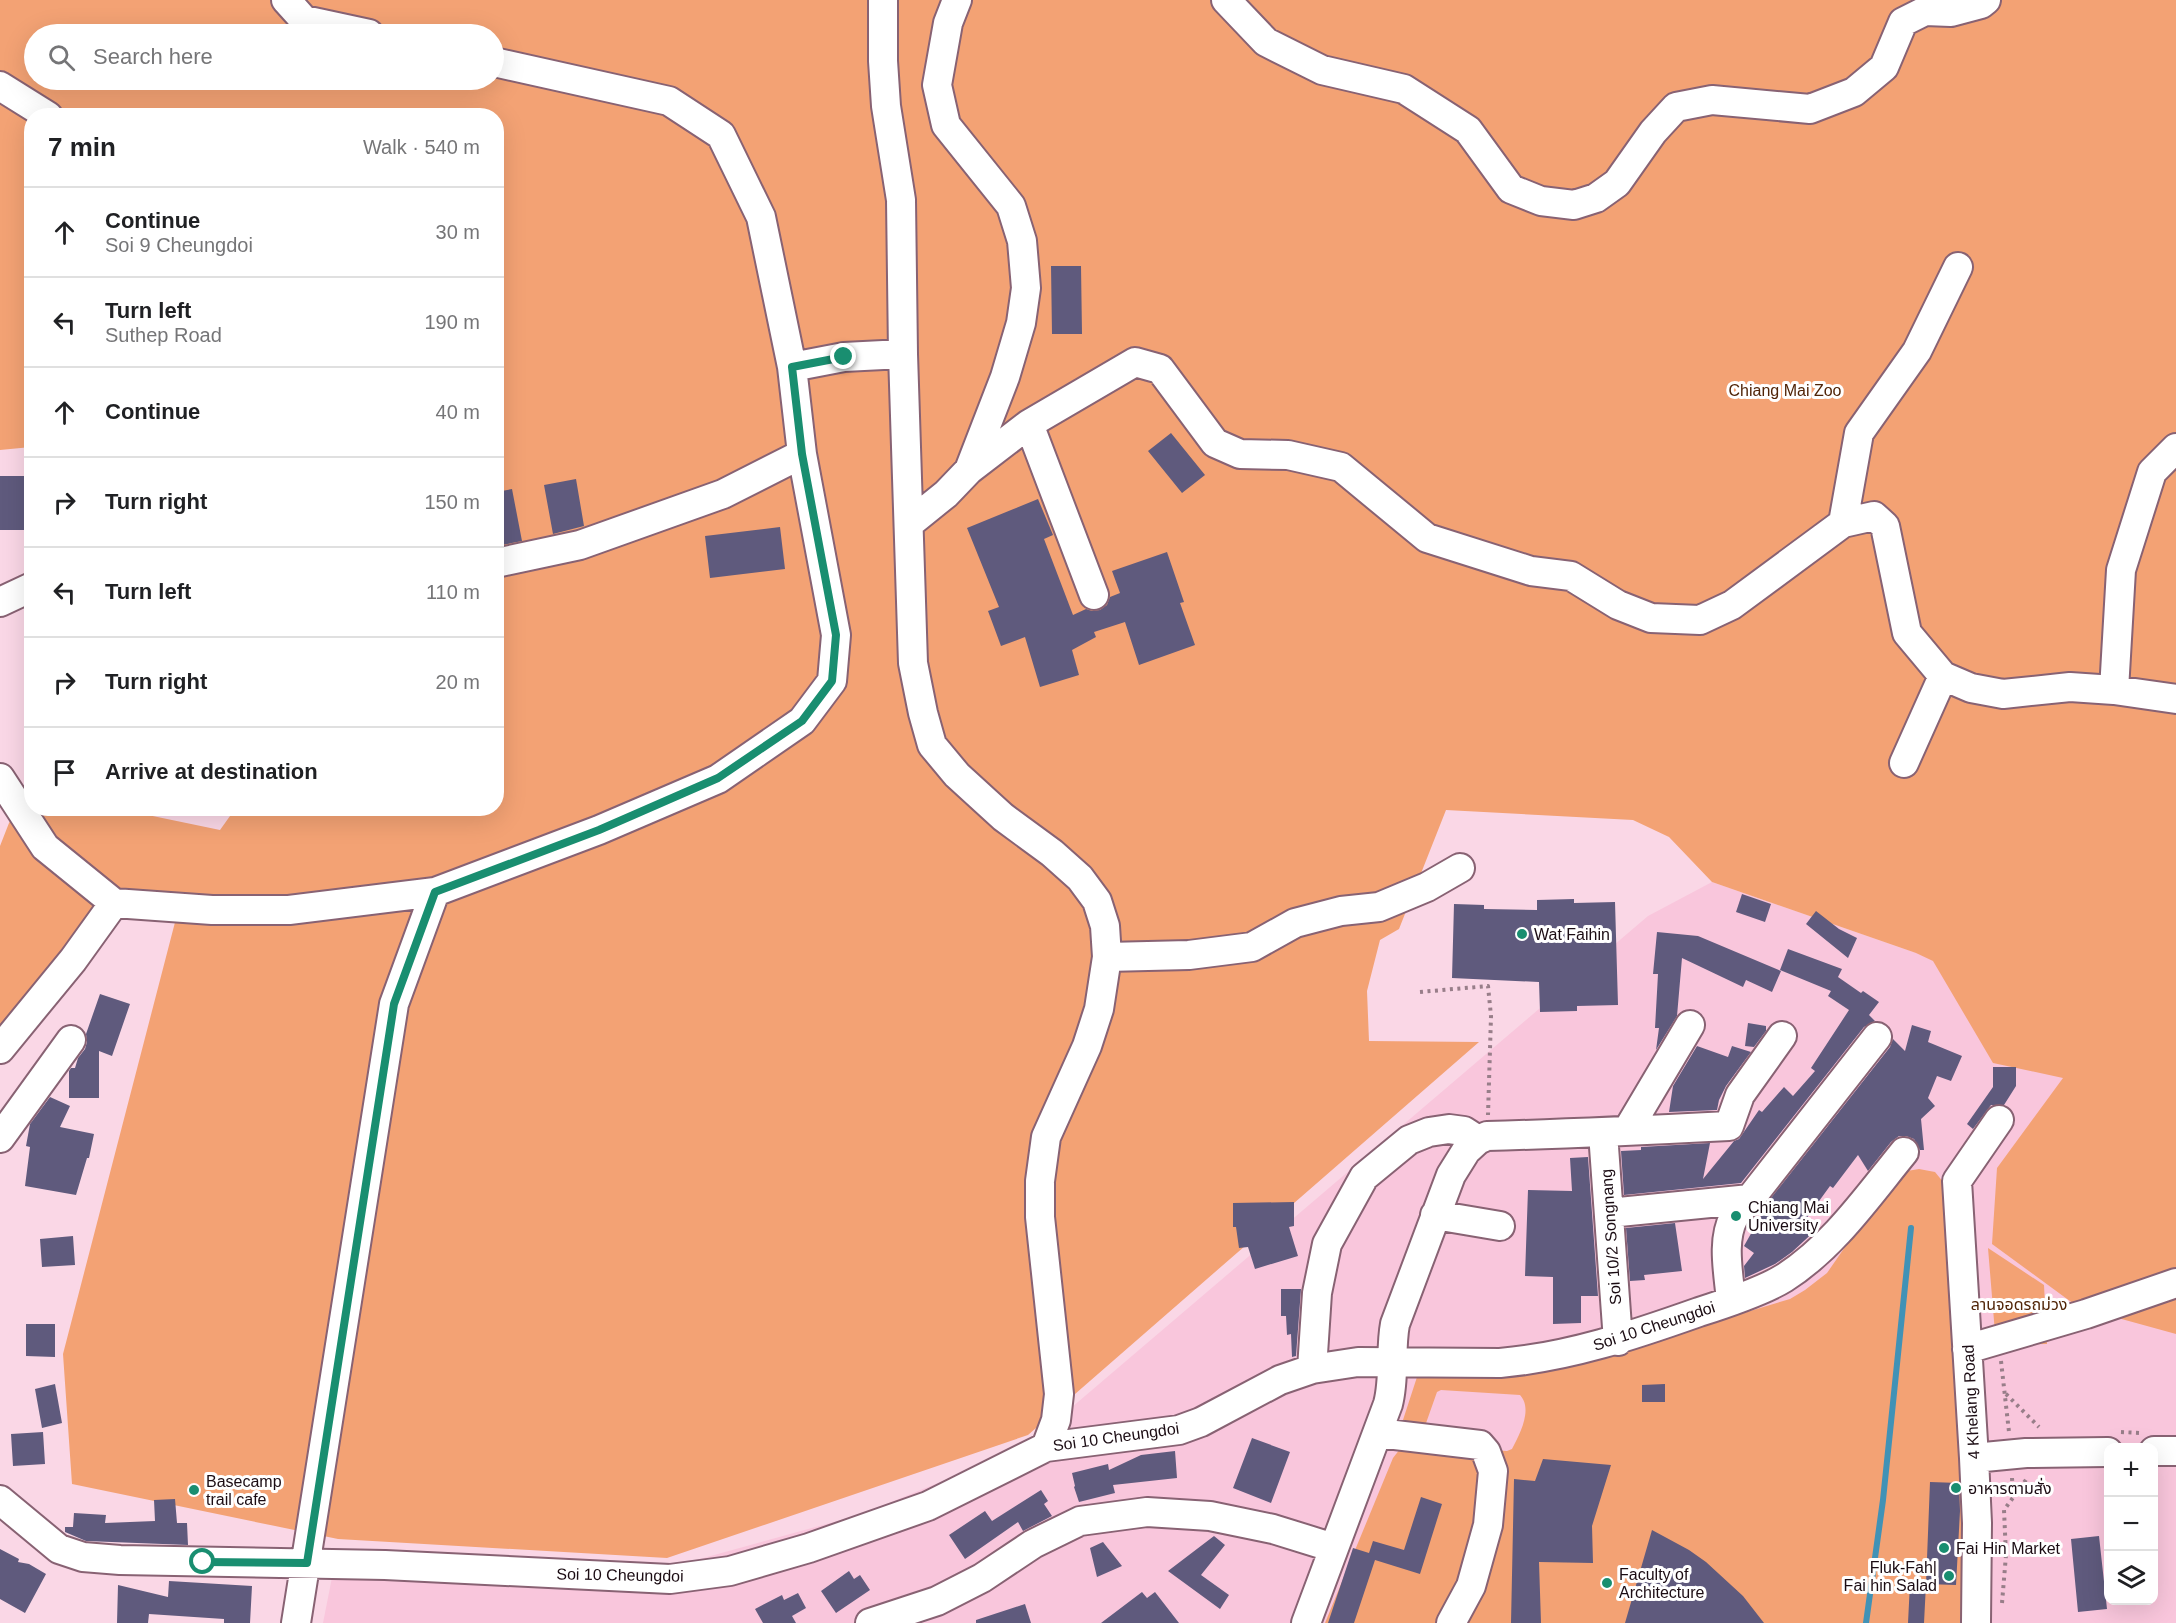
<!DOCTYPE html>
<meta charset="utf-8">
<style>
body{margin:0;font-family:Arial,"Noto Sans Thai",sans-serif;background:#f2f2f2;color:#202124}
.controls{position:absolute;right:18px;bottom:18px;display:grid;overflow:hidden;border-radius:12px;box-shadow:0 6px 24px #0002}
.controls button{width:54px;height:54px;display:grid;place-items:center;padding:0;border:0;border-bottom:2px solid #e0e0e0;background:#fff;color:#202124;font:30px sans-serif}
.stop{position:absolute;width:18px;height:18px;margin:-14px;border:4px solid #198e70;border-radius:50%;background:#fff}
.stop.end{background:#198e70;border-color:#fff;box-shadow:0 2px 6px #0008}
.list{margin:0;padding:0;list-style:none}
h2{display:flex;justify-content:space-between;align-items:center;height:78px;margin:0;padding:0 24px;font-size:26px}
h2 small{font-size:20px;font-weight:400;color:#757577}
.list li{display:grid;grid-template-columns:39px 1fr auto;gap:18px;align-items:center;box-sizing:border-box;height:90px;padding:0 24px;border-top:2px solid #e0e0e0}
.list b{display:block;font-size:22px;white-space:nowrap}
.list p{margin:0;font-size:20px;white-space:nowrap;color:#757577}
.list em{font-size:20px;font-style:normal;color:#757577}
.icon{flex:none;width:33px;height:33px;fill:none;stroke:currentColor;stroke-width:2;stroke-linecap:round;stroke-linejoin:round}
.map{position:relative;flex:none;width:2176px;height:1623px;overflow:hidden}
.search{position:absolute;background:#fff;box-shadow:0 6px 24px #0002;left:24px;top:24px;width:480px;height:66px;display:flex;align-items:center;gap:15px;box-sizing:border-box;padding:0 21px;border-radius:33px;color:#757577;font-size:22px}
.panel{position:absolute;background:#fff;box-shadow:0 6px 24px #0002;left:24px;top:108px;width:480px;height:708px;border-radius:24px}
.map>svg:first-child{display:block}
.built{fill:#f9c6dc;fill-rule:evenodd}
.green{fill:#f3a274;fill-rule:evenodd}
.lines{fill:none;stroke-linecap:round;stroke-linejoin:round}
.stream{stroke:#4192b6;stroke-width:6}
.building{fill:#5f5a7d}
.minor-casing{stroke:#886273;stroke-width:32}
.path{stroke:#987e89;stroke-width:4;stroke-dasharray:3 4.5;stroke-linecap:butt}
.minor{stroke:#fff;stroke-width:28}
.route{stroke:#198e70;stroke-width:8}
.poi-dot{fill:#198e70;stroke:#fff;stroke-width:2}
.labels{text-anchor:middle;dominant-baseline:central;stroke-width:6;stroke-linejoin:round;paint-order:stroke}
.park-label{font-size:16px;fill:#502407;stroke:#fff}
.poi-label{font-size:16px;fill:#1b0c13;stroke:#fff;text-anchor:start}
.street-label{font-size:16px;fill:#1b0c13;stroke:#fff}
</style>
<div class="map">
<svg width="2176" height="1623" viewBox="0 0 2176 1623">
<rect width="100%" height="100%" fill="#fad7e6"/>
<path class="built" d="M 1712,882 L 1913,952 L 2176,985 L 2176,1623 L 323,1623 L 337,1552 L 667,1568 L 859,1515 L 1024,1448 L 1648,916 ZM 2108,1448 L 2154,1448 L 2154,1600 L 2108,1600 Z"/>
<path class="green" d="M 0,0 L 2176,0 L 2176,1334 L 2078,1307 L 1992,1244 L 1997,1168 L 2063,1078 L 1993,1063 L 1933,961 L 1916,953 L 1712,882 L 1669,837 L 1633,820 L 1446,810 L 1399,929 L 1380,940 L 1367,991 L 1369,1041 L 1479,1042 L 1028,1435 L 667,1558 L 338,1539 L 72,1484 L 63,1354 L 180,903 L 111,892 L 0,1044 L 0,846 L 9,823 L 31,792 L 32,808 L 119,809 L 220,830 L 235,809 L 496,808 L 496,116 L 32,116 L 31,447 L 0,450 ZM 34,34 L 494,34 L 494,80 L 34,80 Z
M 1919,1169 L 1935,1172 L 1944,1183 L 1969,1485 L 1965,1623 L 1325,1623 L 1393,1458 L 1400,1449 L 1409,1445 L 1507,1451 L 1512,1449 C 1520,1434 1533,1409 1520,1395 L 1441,1390 L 1437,1392 L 1425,1426 L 1402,1423 L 1417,1377 L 1558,1369 L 1790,1299 L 1805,1290 L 1827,1273 L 1888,1185 L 1901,1172 Z
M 1988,1248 L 2044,1285 L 2047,1344 L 1996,1345 Z"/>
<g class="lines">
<path class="stream" d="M 1866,1623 L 1883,1500 L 1911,1228"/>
</g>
<path class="building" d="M 1051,266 L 1081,266 L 1082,334 L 1052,334 Z
M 1171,433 L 1205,475 L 1182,493 L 1148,451 Z
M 0,476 L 32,476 L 32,530 L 0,530 Z
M 576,479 L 584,526 L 553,534 L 544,485 Z
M 512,489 L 522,541 L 502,545 L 496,518 L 496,492 Z
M 1038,499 L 1053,535 L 1044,539 L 1073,615 L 1086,609 L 1092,611 L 1100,610 L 1107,605 L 1110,597 L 1120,593 L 1112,571 L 1167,552 L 1184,602 L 1180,603 L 1195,645 L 1139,665 L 1125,622 L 1094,632 L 1096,637 L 1072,650 L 1079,675 L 1040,687 L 1025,637 L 1001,646 L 988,611 L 999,607 L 967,528 Z
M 780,527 L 785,569 L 710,578 L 705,536 Z
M 1742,894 L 1771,904 L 1765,922 L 1736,912 Z
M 1574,899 L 1574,903 L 1615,902 L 1618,1005 L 1577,1006 L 1577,1011 L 1540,1012 L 1539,982 L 1452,978 L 1454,904 L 1484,905 L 1484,909 L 1537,910 L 1537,900 Z
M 1816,911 L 1839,929 L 1857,938 L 1848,958 L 1806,924 Z
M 1657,932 L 1698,936 L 1781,971 L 1772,992 L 1746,980 L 1743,987 L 1682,958 L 1677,1016 L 1656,1050 L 1659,1028 L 1655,1028 L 1658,974 L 1653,974 Z
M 1788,949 L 1842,969 L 1838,977 L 1861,993 L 1863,991 L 1879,1002 L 1869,1015 L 1875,1021 L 1864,1027 L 1741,1183 L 1624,1195 L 1621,1151 L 1641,1150 L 1641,1147 L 1710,1143 L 1703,1179 L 1734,1141 L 1739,1139 L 1759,1110 L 1762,1112 L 1784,1087 L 1793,1096 L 1815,1071 L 1811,1068 L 1849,1010 L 1828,996 L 1831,991 L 1780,970 Z
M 100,994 L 130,1004 L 112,1056 L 99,1051 L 99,1098 L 69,1098 L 69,1071 L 71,1068 L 75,1068 L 78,1058 L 85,1049 L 87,1042 L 86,1034 Z
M 1748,1023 L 1766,1026 L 1766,1031 L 1754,1047 L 1745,1046 Z
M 1912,1025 L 1931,1031 L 1928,1042 L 1962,1056 L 1951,1081 L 1937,1076 L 1928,1098 L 1935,1106 L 1921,1119 L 1924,1150 L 1920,1150 L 1914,1139 L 1906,1136 L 1899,1136 L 1891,1142 L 1868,1171 L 1858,1155 L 1833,1188 L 1830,1186 L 1806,1219 L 1818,1228 L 1792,1252 L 1775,1264 L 1745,1278 L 1744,1266 L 1754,1253 L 1744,1246 L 1762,1214 L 1760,1212 L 1890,1047 L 1893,1039 L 1905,1051 Z
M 1697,1046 L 1728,1057 L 1732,1046 L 1751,1052 L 1726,1086 L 1719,1100 L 1717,1110 L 1669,1112 L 1673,1086 Z
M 1993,1067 L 2016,1067 L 2016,1086 L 2004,1105 L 1991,1105 L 1973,1129 L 1967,1124 L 1993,1087 Z
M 50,1097 L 70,1106 L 60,1127 L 94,1134 L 89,1158 L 87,1158 L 76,1195 L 25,1186 L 30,1147 L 26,1146 L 30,1124 Z
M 1588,1157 L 1598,1296 L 1581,1296 L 1581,1323 L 1553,1324 L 1553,1277 L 1525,1276 L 1528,1190 L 1572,1191 L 1570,1158 Z
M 1294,1202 L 1294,1226 L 1289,1227 L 1298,1256 L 1255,1269 L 1248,1247 L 1239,1248 L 1236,1227 L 1233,1227 L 1233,1203 Z
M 1675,1223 L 1682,1271 L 1644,1275 L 1645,1280 L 1630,1281 L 1626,1228 Z
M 73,1236 L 75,1265 L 42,1267 L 40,1239 Z
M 1281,1289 L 1301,1289 L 1296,1356 L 1292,1357 L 1291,1334 L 1287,1335 L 1286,1316 L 1281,1316 Z
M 26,1324 L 55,1324 L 55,1357 L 26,1356 Z
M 55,1384 L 62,1423 L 42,1428 L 35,1389 Z
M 1665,1384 L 1665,1402 L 1642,1402 L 1642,1385 Z
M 43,1432 L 45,1464 L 13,1466 L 11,1434 Z
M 1252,1438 L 1290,1452 L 1271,1503 L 1233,1488 Z
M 1175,1451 L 1177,1478 L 1113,1485 L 1115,1493 L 1079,1502 L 1074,1487 L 1075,1486 L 1072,1473 L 1108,1464 L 1109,1470 L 1141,1455 Z
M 1543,1459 L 1611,1465 L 1592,1526 L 1593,1563 L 1539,1562 L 1541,1623 L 1511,1623 L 1514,1479 L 1535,1481 Z
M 1930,1482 L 1959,1483 L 1960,1511 L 1956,1585 L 1926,1584 Z
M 1041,1490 L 1048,1501 L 1044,1504 L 1052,1516 L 1023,1531 L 1018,1522 L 965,1559 L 949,1535 L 985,1511 L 992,1521 Z
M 1421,1497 L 1442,1504 L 1420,1574 L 1375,1560 L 1354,1623 L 1328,1623 L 1353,1548 L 1369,1553 L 1373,1541 L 1404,1550 Z
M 175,1499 L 177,1523 L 187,1523 L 188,1545 L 86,1541 L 65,1532 L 65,1527 L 73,1527 L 74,1513 L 106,1515 L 105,1523 L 155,1521 L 154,1500 Z
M 1652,1530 L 1689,1550 L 1706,1562 L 1743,1596 L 1764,1623 L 1625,1623 Z
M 1214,1536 L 1225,1545 L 1201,1575 L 1229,1595 L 1220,1609 L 1168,1571 Z
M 2099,1536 L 2107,1609 L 2078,1612 L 2071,1539 Z
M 1103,1542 L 1122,1566 L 1097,1577 L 1090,1548 Z
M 0,1549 L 19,1559 L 18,1562 L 29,1564 L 46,1574 L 25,1613 L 0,1599 Z
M 849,1571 L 854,1579 L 860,1575 L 870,1590 L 836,1613 L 821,1591 Z
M 169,1581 L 252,1586 L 250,1623 L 224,1623 L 224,1619 L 149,1614 L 148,1623 L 117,1623 L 118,1585 L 168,1597 Z
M 1910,1583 L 1926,1584 L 1924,1623 L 1908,1623 Z
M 1142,1592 L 1147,1598 L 1155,1592 L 1179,1623 L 1101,1623 Z
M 798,1593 L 806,1608 L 792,1616 L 796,1623 L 763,1623 L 755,1609 L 782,1595 L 784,1600 Z
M 1025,1604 L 1031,1623 L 976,1623 L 976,1620 Z"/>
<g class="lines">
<g class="minor-casing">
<path id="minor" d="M 286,0 L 304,20 L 369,34
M 883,0 L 883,61 L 886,106 L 901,200 L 903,354 L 913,663 L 923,713 L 932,745 L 957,775 L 1003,817 L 1052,853 L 1080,878 L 1097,901 L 1105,926 L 1107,957 L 1099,1009 L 1087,1046 L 1046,1137 L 1040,1181 L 1040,1217 L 1059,1394 L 1056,1420 L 1046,1447
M 1226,0 L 1266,42 L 1322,70 L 1404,89 L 1468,130 L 1511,189 L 1541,201 L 1574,205 L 1596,198 L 1617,183 L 1653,132 L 1676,107 L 1712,100 L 1810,109 L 1854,92 L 1884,67 L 1903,22 L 1925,11 L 1951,12 L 1981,4 L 1986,0
M 0,86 L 48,116
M 792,367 L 844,357 L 903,354
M 1029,424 L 1094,595
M 969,470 L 1029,424 L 1135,362 L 1160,369 L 1215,443 L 1240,454 L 1288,455 L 1341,467 L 1427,538 L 1531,571 L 1571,576 L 1618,605 L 1651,618 L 1700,620 L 1732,605 L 1843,523 L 1874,516 L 1885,526 L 1907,633 L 1943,676 L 1971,688 L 2003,694 L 2070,687 L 2114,690 L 2176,699
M 910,523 L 946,494 L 969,470 L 1005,377 L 1021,323 L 1026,288 L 1022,241 L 1011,206 L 946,125 L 937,85 L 948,23 L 957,0
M 1843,523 L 1859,433 L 1917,351 L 1958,267
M 496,563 L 580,545 L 723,494 L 802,454
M 0,602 L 32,587
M 2114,690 L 2121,570 L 2152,472 L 2176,448
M 1904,763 L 1943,676
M 0,778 L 45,847 L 114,903 L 212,910 L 289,910 L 435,892 L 394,1004 L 296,1623
M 435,892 L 599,830 L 718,779 L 802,721 L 832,681 L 836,635 L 802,454 L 792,367 L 761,217 L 721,135 L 669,101 L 494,62
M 1107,957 L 1189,955 L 1252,947 L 1295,923 L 1341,911 L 1379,907 L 1427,887 L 1460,868
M 0,1049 L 73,960 L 114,903
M 1627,1131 L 1690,1025
M 1603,1133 L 1618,1341
M 0,1138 L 71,1040
M 1609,1213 L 1750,1199
M 1435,1215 L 1500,1226
M 1731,1301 C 1729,1275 1721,1241 1734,1217 C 1738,1211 1745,1205 1750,1199 L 1877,1037
M 1967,1349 L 2086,1314 L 2176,1283
M 1312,1369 L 1317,1293 L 1327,1244 L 1364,1177 L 1409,1140 L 1429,1132 L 1449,1129 L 1464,1131 L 1478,1140
M 1378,1433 L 1480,1445 L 1486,1452 L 1493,1471 L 1488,1525 L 1471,1586 L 1451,1623
M 2154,1451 L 2176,1451
M 1974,1458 L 2026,1453 L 2108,1452
M 0,1500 L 59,1549 L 83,1557 L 120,1560 L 385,1565 L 670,1579 L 730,1571 L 809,1548 L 928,1506 L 1046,1447 L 1179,1430 L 1201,1422 L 1280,1380 L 1312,1369 L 1358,1362 L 1500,1363 C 1569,1357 1634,1335 1699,1312 C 1724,1304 1763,1291 1784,1278 C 1833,1247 1868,1196 1904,1152
M 870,1623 L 937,1601 L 982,1578 L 1033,1544 L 1080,1521 L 1147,1512 L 1210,1516 L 1273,1529 L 1334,1548
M 1306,1623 L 1388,1404 C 1395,1378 1390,1350 1395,1324 L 1451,1175 L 1466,1151 L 1478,1140 L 1487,1136 C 1568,1134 1649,1130 1729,1126 L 1740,1095 L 1782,1036
M 1976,1623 L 1977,1523 L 1974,1458 L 1957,1181 L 1999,1120"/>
</g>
<path class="path" d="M 1420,992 L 1488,986 L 1491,1016 L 1488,1115
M 2001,1361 L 2009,1432
M 2006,1394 L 2039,1427
M 2121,1432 L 2141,1433
M 2012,1478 L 2013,1494
M 2002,1603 L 2006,1555 L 2004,1510 L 2028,1477"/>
<use href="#minor" class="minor"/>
</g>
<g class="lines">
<path class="route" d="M 203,1562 L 307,1563 L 394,1004 L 435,892 L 599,830 L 718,778 L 802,721 L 832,681 L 836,635 L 802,454 L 792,367 L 844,357"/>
</g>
<g class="poi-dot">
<circle cx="1522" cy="934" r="6"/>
<circle cx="1736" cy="1216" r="6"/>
<circle cx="1956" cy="1488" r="6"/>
<circle cx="194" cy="1490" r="6"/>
<circle cx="1944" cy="1548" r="6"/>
<circle cx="1949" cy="1576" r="6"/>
<circle cx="1607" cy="1583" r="6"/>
</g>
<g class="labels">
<g class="park-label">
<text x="1785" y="390">Chiang Mai Zoo</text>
<text x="2019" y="1304">ลานจอดรถม่วง</text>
</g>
<g class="poi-label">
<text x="1534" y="934">Wat Faihin</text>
<text x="1748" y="1207">Chiang Mai<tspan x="1748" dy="18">University</tspan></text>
<text x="206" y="1481">Basecamp<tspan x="206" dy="18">trail cafe</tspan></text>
<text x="1968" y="1488">อาหารตามสั่ง</text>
<text x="1956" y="1548">Fai Hin Market</text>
<text x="1937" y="1567" text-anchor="end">Fluk-Fah|<tspan x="1937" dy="18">Fai hin Salad</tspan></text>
<text x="1619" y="1574">Faculty of<tspan x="1619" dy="18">Architecture</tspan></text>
</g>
<g class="street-label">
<text transform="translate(1611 1237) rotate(-94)">Soi 10/2 Songnang</text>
<text transform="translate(1654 1326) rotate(-18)">Soi 10 Cheungdoi</text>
<text transform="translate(1971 1402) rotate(-93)">4 Khelang Road</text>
<text transform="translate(1116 1437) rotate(-8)">Soi 10 Cheungdoi</text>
<text transform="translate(620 1575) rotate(1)">Soi 10 Cheungdoi</text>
</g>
</g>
</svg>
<div class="controls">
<button>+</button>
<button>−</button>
<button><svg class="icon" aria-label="layers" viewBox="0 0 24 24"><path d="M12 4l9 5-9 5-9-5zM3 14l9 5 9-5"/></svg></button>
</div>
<div class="stop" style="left:203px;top:1562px"></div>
<div class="stop end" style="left:844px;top:357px"></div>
<div class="search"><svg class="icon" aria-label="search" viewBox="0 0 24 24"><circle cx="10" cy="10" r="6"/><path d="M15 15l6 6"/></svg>Search here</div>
<section class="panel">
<h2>7 min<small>Walk · 540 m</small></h2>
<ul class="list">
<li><svg class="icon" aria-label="ahead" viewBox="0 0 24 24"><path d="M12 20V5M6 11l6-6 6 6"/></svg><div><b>Continue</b><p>Soi 9 Cheungdoi</p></div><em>30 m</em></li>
<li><svg class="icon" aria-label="left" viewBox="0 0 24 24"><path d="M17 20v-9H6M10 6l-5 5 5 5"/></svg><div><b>Turn left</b><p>Suthep Road</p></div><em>190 m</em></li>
<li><svg class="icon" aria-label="ahead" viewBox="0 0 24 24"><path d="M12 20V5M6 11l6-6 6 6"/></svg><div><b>Continue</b></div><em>40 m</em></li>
<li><svg class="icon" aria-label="right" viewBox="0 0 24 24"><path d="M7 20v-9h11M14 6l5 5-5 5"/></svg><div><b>Turn right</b></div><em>150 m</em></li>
<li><svg class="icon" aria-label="left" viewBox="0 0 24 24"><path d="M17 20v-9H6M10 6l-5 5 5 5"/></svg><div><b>Turn left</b></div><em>110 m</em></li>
<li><svg class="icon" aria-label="right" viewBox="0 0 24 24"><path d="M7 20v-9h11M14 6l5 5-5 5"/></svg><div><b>Turn right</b></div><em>20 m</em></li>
<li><svg class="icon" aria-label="arrive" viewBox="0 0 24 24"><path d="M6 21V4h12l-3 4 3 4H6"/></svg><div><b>Arrive at destination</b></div></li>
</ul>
</section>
</div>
